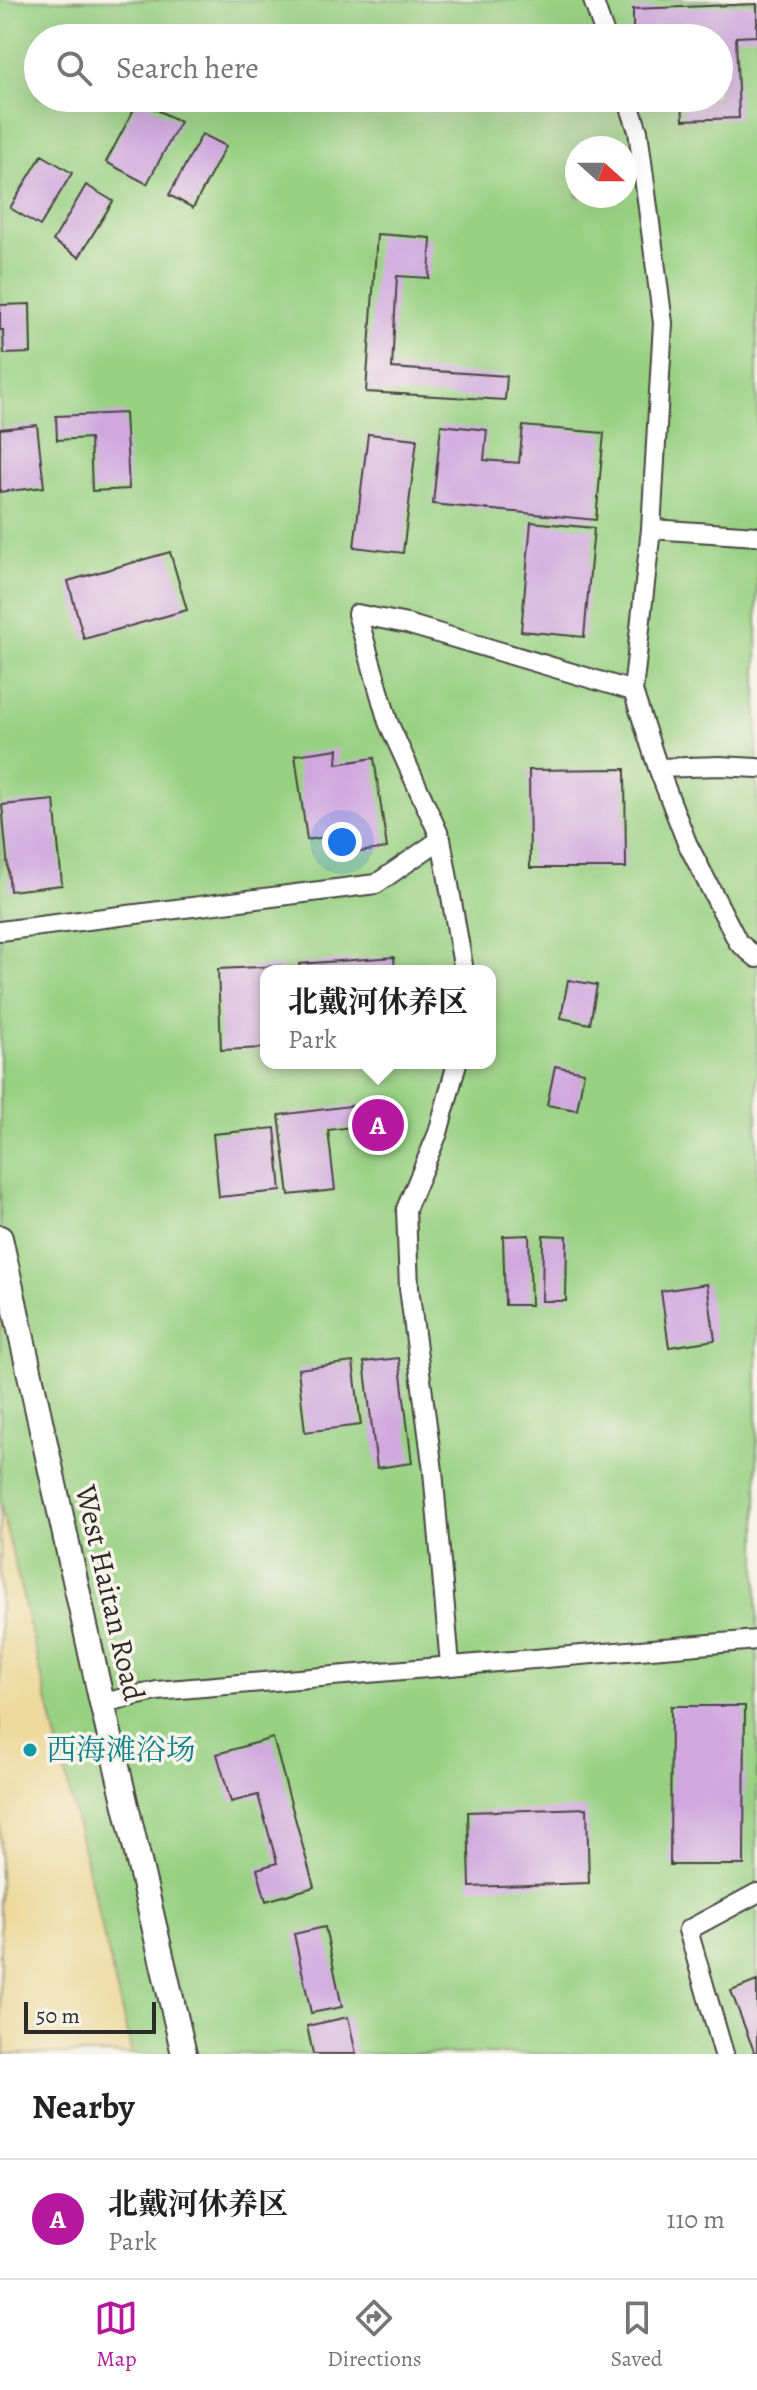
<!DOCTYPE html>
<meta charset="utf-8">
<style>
body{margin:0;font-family:Alegreya,"Noto Serif SC",serif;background:#f2f2f2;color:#222}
.compass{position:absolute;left:565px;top:136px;width:72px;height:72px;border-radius:50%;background:#fff;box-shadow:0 8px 32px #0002;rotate:111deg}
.scale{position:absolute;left:24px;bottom:20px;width:132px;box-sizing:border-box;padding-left:8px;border:4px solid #2b2b2b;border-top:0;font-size:22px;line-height:28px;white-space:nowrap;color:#2b2b2b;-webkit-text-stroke:6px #f7f3e8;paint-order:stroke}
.you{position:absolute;left:342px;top:842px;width:28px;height:28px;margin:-20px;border:6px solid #fff;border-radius:50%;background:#1a73e8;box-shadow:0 0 0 12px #1a73e833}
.badge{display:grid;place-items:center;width:52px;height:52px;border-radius:50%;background:#b5179e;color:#fff;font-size:26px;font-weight:700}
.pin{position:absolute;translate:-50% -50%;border:4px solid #fff;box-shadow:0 2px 8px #0006}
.popup{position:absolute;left:260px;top:965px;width:236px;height:104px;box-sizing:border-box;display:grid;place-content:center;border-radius:16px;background:#fff;filter:drop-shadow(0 2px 6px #0005);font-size:26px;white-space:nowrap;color:#767676}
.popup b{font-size:30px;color:#222}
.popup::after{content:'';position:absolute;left:50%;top:100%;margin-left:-16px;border:16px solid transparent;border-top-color:#fff}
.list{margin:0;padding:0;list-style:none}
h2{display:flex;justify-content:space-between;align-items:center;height:104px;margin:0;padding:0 32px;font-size:34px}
h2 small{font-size:26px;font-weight:400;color:#767676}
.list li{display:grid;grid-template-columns:52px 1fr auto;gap:24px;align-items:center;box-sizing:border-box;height:120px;padding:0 32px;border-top:2px solid #e0e0e0}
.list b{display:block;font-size:30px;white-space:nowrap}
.list p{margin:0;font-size:26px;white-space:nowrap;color:#767676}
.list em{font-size:26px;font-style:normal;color:#767676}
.icon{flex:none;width:44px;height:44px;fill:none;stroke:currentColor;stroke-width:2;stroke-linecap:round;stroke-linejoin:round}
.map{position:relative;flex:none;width:757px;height:2054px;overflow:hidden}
.search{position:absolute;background:#fff;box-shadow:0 8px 32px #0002;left:24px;right:24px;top:24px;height:88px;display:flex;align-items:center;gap:20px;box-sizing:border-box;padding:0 28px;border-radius:44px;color:#767676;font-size:30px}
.sheet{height:224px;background:#fff}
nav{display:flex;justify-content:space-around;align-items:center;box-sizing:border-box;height:112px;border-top:2px solid #e0e0e0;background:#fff;font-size:22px;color:#767676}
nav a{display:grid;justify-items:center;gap:4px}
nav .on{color:#b5179e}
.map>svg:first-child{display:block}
.green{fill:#99d183;stroke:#627e57;stroke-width:2;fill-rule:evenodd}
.sand{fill:#eeda9e;stroke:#8c8264;stroke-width:2}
.building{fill:#d0a7df}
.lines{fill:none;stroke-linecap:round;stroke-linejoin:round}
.street-casing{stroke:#474641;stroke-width:22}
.secondary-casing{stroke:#474641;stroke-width:28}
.street{stroke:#fff;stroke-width:18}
.secondary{stroke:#fff;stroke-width:24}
.culture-dot{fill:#0f9aa8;stroke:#f7f3e8;stroke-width:3}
.labels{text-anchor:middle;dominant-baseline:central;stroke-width:7;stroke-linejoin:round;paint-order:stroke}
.street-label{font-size:30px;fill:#2b2b2b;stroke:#f7f3e8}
.culture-label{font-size:30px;fill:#0d838f;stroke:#f7f3e8;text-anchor:start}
</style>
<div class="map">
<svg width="757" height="2054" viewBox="0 0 757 2054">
<rect width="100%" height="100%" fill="#f7f3e8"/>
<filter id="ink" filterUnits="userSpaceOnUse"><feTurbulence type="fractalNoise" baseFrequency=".0125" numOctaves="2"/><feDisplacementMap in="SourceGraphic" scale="16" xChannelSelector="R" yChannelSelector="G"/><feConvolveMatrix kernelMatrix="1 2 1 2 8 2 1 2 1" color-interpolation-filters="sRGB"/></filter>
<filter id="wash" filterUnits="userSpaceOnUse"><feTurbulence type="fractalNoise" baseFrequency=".006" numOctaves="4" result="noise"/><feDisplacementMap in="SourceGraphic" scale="32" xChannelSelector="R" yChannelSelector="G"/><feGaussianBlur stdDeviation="1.8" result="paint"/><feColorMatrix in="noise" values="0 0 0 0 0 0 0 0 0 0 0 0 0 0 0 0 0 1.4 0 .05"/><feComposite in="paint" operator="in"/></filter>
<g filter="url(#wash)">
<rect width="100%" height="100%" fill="#e7e1c0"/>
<path class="green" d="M 0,0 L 757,0 L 757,2054 L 0,2054 ZM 38,38 L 719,38 L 719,98 L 38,98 ZM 577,148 L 625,148 L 625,196 L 577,196 ZM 266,971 L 490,971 L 490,1063 L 266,1063 Z"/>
<path class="sand" d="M 0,1502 L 132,2054 L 5,2054 L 0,1998 Z"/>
<g id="blocks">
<path class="building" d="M 757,4 L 757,36 L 736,37 L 739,118 L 683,120 L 682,98 L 719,98 L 719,38 L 680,38 L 680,30 L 633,32 L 633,9 Z
M 139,100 L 180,122 L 147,184 L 106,162 Z
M 202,134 L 226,146 L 193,208 L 169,195 Z
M 42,155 L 72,173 L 40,226 L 10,208 Z
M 86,185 L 113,201 L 79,257 L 53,241 Z
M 377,234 L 431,238 L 429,278 L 397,276 L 392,368 L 507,376 L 505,400 L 366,392 Z
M 30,304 L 31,353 L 4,354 L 3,330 L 0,330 L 0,305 Z
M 125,413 L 129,489 L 92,491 L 90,438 L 57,440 L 56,416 Z
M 37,425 L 44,487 L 0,492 L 0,429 Z
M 441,425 L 487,430 L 484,460 L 519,463 L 523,426 L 604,433 L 596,520 L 433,504 Z
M 368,434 L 417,439 L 403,553 L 354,547 Z
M 531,522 L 594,528 L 584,637 L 521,631 Z
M 170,552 L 187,610 L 84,639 L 68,581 Z
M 338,749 L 337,764 L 374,758 L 387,848 L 346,854 L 343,834 L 307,840 L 295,755 Z
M 625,769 L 626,868 L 530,868 L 529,770 Z
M 54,800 L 62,885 L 10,891 L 2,805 Z
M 394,957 L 395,971 L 300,971 L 299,964 Z
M 281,966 L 282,971 L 266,971 L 266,1048 L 221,1050 L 218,969 Z
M 568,980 L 597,985 L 590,1024 L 561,1018 Z
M 555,1066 L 584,1072 L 577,1110 L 547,1105 Z
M 388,1101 L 391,1122 L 328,1130 L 335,1190 L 289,1195 L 279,1115 Z
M 275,1128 L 281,1191 L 219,1197 L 213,1134 Z
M 529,1235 L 531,1305 L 505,1305 L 503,1236 Z
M 543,1235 L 567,1236 L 566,1301 L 542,1301 Z
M 707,1284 L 715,1340 L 669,1347 L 661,1291 Z
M 399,1358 L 412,1463 L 377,1468 L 364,1362 Z
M 353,1362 L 361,1425 L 305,1432 L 298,1369 Z
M 671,1706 L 745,1706 L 744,1865 L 670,1865 Z
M 273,1738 L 314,1887 L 266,1901 L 257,1869 L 277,1863 L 258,1795 L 231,1802 L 217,1754 Z
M 587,1808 L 589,1883 L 470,1887 L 468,1812 Z
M 325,1927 L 342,2007 L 311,2013 L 294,1934 Z
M 757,1981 L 757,2054 L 755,2054 L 731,1991 Z
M 348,2017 L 356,2054 L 313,2054 L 307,2026 Z"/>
</g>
</g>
<g filter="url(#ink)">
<use href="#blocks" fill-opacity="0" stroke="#474641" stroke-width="2"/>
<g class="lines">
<g class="street-casing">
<path id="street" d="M 593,0 L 606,38
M 627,98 L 638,131 L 663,323 L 651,529 L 633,691 L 658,768 L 687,843 L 738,942 L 757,958
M 651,529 L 757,536
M 658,768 L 719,766 L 757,768
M 0,931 L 376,884 L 441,839
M 464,971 L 441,839 L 388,722 L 357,614 L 407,624 L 633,691
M 450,1665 L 433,1471 L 409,1288 L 406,1209 L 438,1133 L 457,1063
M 102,1703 L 157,1691 L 757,1640
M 724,2054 L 688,1930 L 757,1893"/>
</g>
<g class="secondary-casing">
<path id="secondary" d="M 0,1238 L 102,1703 L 184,2054"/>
</g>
<use href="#street" class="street"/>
<use href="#secondary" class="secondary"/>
</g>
</g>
<circle class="culture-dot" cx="30" cy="1750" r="8"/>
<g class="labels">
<g class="street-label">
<text transform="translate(110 1593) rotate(77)">West Haitan Road</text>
</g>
<g class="culture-label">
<text x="46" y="1750">西海滩浴场</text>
</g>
</g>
</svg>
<svg class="compass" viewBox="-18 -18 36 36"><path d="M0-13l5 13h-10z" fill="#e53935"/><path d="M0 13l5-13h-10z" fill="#767676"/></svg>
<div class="scale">50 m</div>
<div class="you"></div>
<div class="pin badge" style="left:378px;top:1125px">A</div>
<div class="popup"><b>北戴河休养区</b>Park</div>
<div class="search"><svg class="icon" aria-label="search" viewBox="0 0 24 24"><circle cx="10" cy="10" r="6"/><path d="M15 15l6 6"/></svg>Search here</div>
</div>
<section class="sheet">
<h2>Nearby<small></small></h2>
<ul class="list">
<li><span class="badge">A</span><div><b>北戴河休养区</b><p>Park</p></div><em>110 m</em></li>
</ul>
</section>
<nav>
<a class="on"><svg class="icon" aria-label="map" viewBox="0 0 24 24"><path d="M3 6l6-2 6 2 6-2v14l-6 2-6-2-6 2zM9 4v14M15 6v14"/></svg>Map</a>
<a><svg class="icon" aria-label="directions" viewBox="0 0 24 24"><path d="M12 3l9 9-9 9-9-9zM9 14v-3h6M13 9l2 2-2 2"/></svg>Directions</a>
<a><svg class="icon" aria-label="saved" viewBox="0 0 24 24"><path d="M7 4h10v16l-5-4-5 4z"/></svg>Saved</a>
</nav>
